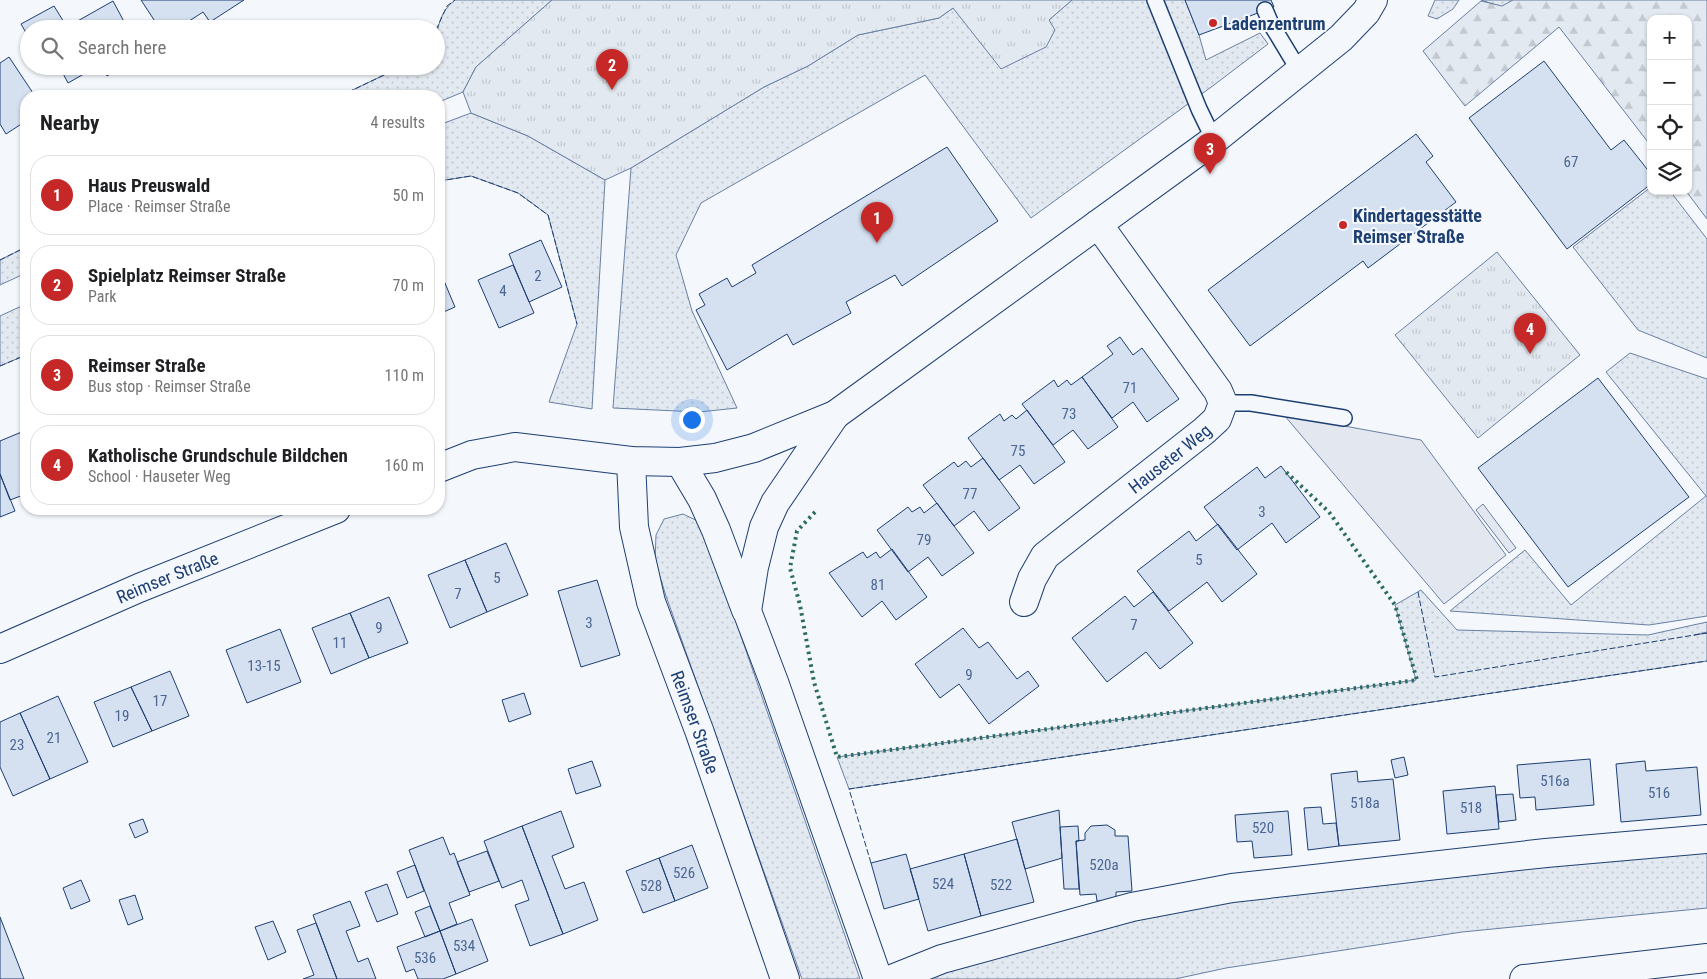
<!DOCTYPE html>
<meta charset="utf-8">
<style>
body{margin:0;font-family:"Roboto Condensed",sans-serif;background:#f6f6f6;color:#202124}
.controls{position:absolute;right:15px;top:15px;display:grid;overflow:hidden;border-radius:10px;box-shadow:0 1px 4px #0004}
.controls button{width:45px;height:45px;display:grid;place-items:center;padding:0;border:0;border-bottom:1px solid #e0e0e0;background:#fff;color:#202124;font:25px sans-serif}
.you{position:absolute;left:691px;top:419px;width:18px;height:18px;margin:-12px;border:4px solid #fff;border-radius:50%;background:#1a73e8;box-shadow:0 0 0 8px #1a73e833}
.badge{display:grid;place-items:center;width:32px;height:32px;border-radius:50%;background:#c62828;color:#fff;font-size:16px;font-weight:700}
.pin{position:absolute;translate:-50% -41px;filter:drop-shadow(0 1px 2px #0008)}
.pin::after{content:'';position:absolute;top:26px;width:18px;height:15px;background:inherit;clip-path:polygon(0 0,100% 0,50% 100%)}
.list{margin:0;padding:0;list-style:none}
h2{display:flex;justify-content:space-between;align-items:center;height:65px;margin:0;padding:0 20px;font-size:21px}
h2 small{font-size:16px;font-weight:400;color:#757577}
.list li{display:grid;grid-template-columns:32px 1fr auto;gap:15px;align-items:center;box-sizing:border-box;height:80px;margin:0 10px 10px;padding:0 10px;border:1px solid #e0e0e0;border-radius:20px}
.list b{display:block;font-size:19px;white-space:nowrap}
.list p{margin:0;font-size:16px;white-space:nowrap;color:#757577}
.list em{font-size:16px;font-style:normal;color:#757577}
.icon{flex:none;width:28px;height:28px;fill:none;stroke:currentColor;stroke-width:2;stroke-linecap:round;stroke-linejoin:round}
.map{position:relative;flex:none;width:1707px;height:979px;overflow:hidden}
.search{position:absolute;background:#fff;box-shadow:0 1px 4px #0004;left:20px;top:20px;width:425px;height:55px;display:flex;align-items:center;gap:12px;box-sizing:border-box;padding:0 18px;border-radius:28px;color:#757577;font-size:19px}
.panel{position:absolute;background:#fff;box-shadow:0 1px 4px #0004;left:20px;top:90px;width:425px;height:425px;border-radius:20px}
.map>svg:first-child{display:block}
.grass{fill:url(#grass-dots);stroke:#687fa3}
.forest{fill:url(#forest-firs);stroke:#687fa3}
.park{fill:url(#park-tufts);stroke:#687fa3}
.parking{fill:#e3e8f0;stroke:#687fa3}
.building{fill:#d5e0f0;stroke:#1d3f73}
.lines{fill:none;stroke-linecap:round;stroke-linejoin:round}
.service-casing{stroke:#1d3f73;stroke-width:18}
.minor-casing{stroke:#1d3f73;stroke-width:30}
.primary-casing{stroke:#1d3f73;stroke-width:30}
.service{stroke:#f4f7fb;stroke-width:15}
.minor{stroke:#f4f7fb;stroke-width:28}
.primary{stroke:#f4f7fb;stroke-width:28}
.hedge{stroke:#2c6c60;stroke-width:4;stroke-dasharray:2.5 4;stroke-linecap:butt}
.fence{stroke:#1d3f73;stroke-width:1;stroke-dasharray:6 2.5;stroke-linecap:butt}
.poi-dot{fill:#c62828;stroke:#f4f7fb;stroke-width:2}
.labels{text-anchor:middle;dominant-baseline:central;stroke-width:4;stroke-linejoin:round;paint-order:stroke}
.number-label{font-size:15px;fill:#4b6792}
.poi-label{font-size:18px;font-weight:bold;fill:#1d3f73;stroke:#f4f7fb;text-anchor:start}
.street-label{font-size:18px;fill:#1d3f73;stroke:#f4f7fb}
</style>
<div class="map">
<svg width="1707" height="979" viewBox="0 0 1707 979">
<defs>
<pattern id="grass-dots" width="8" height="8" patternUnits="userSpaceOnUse" patternTransform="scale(1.25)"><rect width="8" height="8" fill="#e3e9f0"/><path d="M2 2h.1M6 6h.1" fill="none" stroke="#c2c9d1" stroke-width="1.8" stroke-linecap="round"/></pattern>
<pattern id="forest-firs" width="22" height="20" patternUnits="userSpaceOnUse" patternTransform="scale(1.25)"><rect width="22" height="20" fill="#e3e9f0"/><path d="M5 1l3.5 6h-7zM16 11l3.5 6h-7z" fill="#c2c9d1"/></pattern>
<pattern id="park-tufts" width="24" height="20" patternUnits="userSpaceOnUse" patternTransform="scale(1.25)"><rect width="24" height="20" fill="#e3e9f0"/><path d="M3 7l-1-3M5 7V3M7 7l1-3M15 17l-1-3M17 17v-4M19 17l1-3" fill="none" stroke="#c2c9d1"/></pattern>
</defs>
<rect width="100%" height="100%" fill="#f4f7fb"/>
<path class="grass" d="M 455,0 L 552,0 L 476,67 L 463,92 L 439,102 L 439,96 L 340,96 L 403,66 L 436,66 C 436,42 434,16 455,0 Z
M 1072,0 L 1185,0 L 1199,35 L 1206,60 L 1260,33 L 1268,44 L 1214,85 L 1031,218 L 925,75 L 701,203 L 676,255 L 692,311 L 737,408 L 699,412 L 613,408 L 631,168 L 764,87 L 808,66 L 858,35 L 939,18 L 953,8 L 1049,20 Z
M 1435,0 L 1459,0 L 1453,9 L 1437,19 L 1428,16 Z
M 1481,0 L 1513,0 L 1502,7 Z
M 471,113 L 528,136 L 605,180 L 592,409 L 549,402 L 577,324 L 548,215 L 518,193 L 471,176 L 439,181 L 439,125 Z
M 1651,187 L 1651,191 L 1670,191 L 1707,239 L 1707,358 L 1638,330 L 1573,247 Z
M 26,247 L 26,273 L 0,285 L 0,260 Z
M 26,304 L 26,355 L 0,366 L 0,316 Z
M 1630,353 L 1707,379 L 1707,616 L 1649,625 L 1450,611 L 1525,550 L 1571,605 L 1706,496 L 1606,372 Z
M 683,514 L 700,522 L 709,544 L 860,979 L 802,979 L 666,596 L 655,561 L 656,535 L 664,519 Z
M 1421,590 L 1457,630 L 1648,635 L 1707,622 L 1707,632 L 1694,635 L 1707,633 L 1707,661 L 849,789 L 837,757 L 1416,680 L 1395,605 Z
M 1707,848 L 1707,908 L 1462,932 L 1226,968 L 1175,979 L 923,979 L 1053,936 L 1234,897 Z"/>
<path class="forest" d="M 1513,0 L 1707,0 L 1707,219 L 1686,191 L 1688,191 L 1688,19 L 1651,19 L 1651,146 L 1559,27 L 1465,106 L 1423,51 L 1481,1 L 1502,6 Z"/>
<path class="park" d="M 552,0 L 1072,0 L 1049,20 L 1055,30 L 1046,47 L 1001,69 L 953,8 L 939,18 L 858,35 L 808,66 L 764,87 L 631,168 L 605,180 L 528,136 L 471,113 L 463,92 L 476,67 Z
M 1497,252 L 1580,355 L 1478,438 L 1395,335 Z"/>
<path class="parking" d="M 1284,415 L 1421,440 L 1506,555 L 1444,604 Z
M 1483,504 L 1516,548 L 1509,553 L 1476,510 Z"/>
<path class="building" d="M 141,0 L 244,0 L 210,22 L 203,12 L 177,29 L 160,29 Z
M 1185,0 L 1271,0 L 1274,7 L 1199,35 Z
M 113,1 L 128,29 L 29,29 L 29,38 L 21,24 L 54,6 L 67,27 Z
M 9,57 L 35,96 L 26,96 L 26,121 L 6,134 L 0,124 L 0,63 Z
M 1544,61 L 1611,150 L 1624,140 L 1651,174 L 1651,184 L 1567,249 L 1469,118 Z
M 59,66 L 98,66 L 68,83 Z
M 101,66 L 123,66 L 107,76 Z
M 1416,134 L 1433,156 L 1426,162 L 1456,202 L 1368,268 L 1363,261 L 1250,346 L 1208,290 Z
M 947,147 L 998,221 L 902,286 L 895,275 L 846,302 L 851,313 L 793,345 L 787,334 L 727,370 L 696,310 L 705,305 L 699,294 L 727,278 L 732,287 L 756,273 L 752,265 Z
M 541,240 L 562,287 L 529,302 L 509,254 Z
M 513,265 L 534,313 L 499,328 L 478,280 Z
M 439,269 L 455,307 L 439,314 Z
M 1120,337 L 1133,355 L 1142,348 L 1179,399 L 1147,422 L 1133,402 L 1112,418 L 1082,377 L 1113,354 L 1107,346 Z
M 1082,377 L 1118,427 L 1088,449 L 1073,430 L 1053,445 L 1022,404 L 1054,380 L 1058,387 L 1067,380 L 1071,385 Z
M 1598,378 L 1689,497 L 1568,587 L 1478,468 Z
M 1027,410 L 1065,462 L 1034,484 L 1020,465 L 999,480 L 968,438 L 1000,414 L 1004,421 L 1012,415 L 1016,419 Z
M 24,431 L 26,435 L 26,494 L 10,500 L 0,474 L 0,441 Z
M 983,458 L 1020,508 L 989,531 L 974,511 L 954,526 L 923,485 L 954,462 L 958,467 L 966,461 L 971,467 Z
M 1281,466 L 1320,517 L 1286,543 L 1272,523 L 1237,550 L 1204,507 L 1257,467 L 1265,478 Z
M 0,474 L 15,511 L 0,517 Z
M 937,503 L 974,553 L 942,576 L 928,557 L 908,572 L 877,530 L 908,507 L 912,512 L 920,507 L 924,513 Z
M 1218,524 L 1257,574 L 1222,602 L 1207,582 L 1169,611 L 1137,571 L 1189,531 L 1196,541 Z
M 506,543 L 528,595 L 487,612 L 465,560 Z
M 892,549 L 927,597 L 896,620 L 882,601 L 862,617 L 829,573 L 863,552 L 867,558 L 876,552 L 880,558 Z
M 465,560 L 487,612 L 450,628 L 428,575 Z
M 597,580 L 620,655 L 581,667 L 558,591 Z
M 1153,592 L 1193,643 L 1160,669 L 1146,652 L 1107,682 L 1072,638 L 1125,596 L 1134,607 Z
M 389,597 L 408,643 L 369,658 L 350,613 Z
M 350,613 L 369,658 L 331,674 L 312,628 Z
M 963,628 L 979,648 L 988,642 L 1017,679 L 1028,671 L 1039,686 L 989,724 L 959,684 L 940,698 L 915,664 Z
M 280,629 L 301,682 L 247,703 L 226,650 Z
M 170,671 L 189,716 L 152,731 L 131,687 Z
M 131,687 L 152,731 L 113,747 L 94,702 Z
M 524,693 L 531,714 L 509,722 L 502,700 Z
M 58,696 L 88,762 L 50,779 L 20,713 Z
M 20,713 L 50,779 L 13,796 L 0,767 L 0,722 Z
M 1404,757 L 1408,775 L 1395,778 L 1391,760 Z
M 1590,759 L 1594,805 L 1536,810 L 1535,797 L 1520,798 L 1517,765 Z
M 592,761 L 601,786 L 576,794 L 568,769 Z
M 1645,761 L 1646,771 L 1697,767 L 1701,815 L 1621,822 L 1616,764 Z
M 1357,771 L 1358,782 L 1393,779 L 1400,840 L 1339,846 L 1331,774 Z
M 1495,786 L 1499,829 L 1447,834 L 1443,791 Z
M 1513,794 L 1516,820 L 1499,822 L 1496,795 Z
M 1321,807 L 1323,824 L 1336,823 L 1339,846 L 1308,850 L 1304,808 Z
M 1059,810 L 1062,858 L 1025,869 L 1012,822 Z
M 561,811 L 574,847 L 552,856 L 565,889 L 584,882 L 598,920 L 563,934 L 522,826 Z
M 1288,811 L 1292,855 L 1254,858 L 1252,841 L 1237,842 L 1235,815 Z
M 143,819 L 148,832 L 135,838 L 129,824 Z
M 1107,825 L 1115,830 L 1115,836 L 1128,836 L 1132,891 L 1116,892 L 1116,900 L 1097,901 L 1096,894 L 1080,895 L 1076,841 L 1085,840 L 1085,833 L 1091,826 Z
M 522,826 L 563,934 L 530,946 L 515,905 L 529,900 L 522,880 L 502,888 L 484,841 Z
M 1078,826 L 1079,841 L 1076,841 L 1079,889 L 1064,889 L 1060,827 Z
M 443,837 L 450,855 L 454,853 L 470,895 L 449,903 L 457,924 L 440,931 L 409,850 Z
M 1017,839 L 1034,902 L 981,916 L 964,854 Z
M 692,845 L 708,888 L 675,901 L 659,858 Z
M 487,851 L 499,881 L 469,892 L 457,862 Z
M 906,854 L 919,899 L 884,909 L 871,863 Z
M 964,854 L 981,916 L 928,931 L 910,869 Z
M 659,858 L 675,901 L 643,913 L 626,871 Z
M 415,865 L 424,891 L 407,898 L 397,872 Z
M 81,880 L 90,901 L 71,909 L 63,888 Z
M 387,884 L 398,914 L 377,922 L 365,892 Z
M 135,895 L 143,919 L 128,925 L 119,900 Z
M 350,901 L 360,926 L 346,931 L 358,962 L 368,958 L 376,979 L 337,979 L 313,915 Z
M 430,906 L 440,931 L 425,937 L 415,912 Z
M 0,917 L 24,979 L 0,979 Z
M 472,919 L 488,961 L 456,974 L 440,931 Z
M 273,921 L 286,952 L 268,960 L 255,927 Z
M 316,923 L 337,979 L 303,979 L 314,975 L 297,930 Z
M 440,931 L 456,974 L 443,979 L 418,979 L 414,969 L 406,972 L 397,947 Z"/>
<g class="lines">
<g class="service-casing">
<path id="service" d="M 1155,0 L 1199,109 L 1214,140
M 1265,10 L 1271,24 L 1300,72
M 1223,403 L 1251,403 L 1344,418"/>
</g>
<g class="minor-casing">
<g id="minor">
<path d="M 835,415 L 775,503 L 764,527 L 754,567 L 747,611 L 774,682 L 878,979"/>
<path id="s1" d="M 631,461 L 634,527 L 651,602 L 700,733 L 785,979"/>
<path d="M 680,462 L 702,499 L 716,530 L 746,610"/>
<path d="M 439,468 L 472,455 L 515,447 L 631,461 L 680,462 L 715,458 L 754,448 L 835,415 L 1214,140 L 1341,38 L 1366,12 L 1373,0"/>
<path id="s2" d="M 1024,602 L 1032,579 L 1045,556 L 1204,431 L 1217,419 L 1223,403 L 1218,391 L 1098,224"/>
<path id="s3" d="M 0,649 L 139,588 L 336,509"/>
<path d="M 892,979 L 942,959 L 1132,907 L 1232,888 L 1546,853 L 1707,839"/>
</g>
</g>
<g class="primary-casing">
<path id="primary" d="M 1524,979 L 1707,958"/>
</g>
<use href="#service" class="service"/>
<use href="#minor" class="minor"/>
<use href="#primary" class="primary"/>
<path class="hedge" d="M 815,512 L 797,531 L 790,568 L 800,605 L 814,682 L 837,757 L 1417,680 L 1395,605 L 1329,512 L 1285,471"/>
<path class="fence" d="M 436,30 L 447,6 L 455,0
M 340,96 L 403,66
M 439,181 L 471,176 L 518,193 L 548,215 L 577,324
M 0,260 L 26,247
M 0,366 L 26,355
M 1418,592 L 1435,677 L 1707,633
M 871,863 L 849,789 L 1707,661"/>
</g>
<g class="poi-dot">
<circle cx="1213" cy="23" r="5"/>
<circle cx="1343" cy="225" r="5"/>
</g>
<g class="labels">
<g class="number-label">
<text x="1571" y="162">67</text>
<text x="538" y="276">2</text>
<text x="503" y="291">4</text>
<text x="1130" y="388">71</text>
<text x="1069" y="414">73</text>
<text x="1018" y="451">75</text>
<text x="970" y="494">77</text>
<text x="1262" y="512">3</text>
<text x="924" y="540">79</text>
<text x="1199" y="560">5</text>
<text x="497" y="578">5</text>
<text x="878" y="585">81</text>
<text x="458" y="594">7</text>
<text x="589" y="623">3</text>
<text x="1134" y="625">7</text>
<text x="379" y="628">9</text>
<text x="340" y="643">11</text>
<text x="264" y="666">13-15</text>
<text x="969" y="675">9</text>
<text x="160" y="701">17</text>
<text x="122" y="716">19</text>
<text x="54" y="738">21</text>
<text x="17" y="745">23</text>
<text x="1555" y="781">516a</text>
<text x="1659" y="793">516</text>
<text x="1365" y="803">518a</text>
<text x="1471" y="808">518</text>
<text x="1263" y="828">520</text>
<text x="1104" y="865">520a</text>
<text x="684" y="873">526</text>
<text x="943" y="884">524</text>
<text x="1001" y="885">522</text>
<text x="651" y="886">528</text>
<text x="464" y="946">534</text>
<text x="425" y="958">536</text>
</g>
<g class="poi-label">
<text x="1223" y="23">Ladenzentrum</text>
<text x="1353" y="215">Kindertagesstätte<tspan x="1353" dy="21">Reimser Straße</tspan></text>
</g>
<g class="street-label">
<text stroke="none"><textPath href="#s2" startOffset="209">Hauseter Weg</textPath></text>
<text stroke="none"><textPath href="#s3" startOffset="182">Reimser Straße</textPath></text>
<text stroke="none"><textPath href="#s1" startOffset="271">Reimser Straße</textPath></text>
</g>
</g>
</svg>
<div class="controls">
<button>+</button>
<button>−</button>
<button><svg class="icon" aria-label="locate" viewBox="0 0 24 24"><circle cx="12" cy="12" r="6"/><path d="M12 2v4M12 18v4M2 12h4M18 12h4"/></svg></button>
<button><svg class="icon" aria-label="layers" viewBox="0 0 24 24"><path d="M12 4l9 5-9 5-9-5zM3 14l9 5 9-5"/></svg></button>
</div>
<div class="you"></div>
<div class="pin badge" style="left:877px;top:243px">1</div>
<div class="pin badge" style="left:612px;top:90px">2</div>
<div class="pin badge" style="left:1210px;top:174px">3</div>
<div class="pin badge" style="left:1530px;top:354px">4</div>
<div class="search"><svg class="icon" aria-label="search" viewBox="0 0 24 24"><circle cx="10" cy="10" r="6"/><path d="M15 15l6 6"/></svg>Search here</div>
<section class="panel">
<h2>Nearby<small>4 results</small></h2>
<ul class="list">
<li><span class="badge">1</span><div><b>Haus Preuswald</b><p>Place · Reimser Straße</p></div><em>50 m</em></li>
<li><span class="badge">2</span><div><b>Spielplatz Reimser Straße</b><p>Park</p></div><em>70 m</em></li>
<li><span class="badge">3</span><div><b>Reimser Straße</b><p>Bus stop · Reimser Straße</p></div><em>110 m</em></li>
<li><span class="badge">4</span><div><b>Katholische Grundschule Bildchen</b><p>School · Hauseter Weg</p></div><em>160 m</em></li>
</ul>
</section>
</div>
